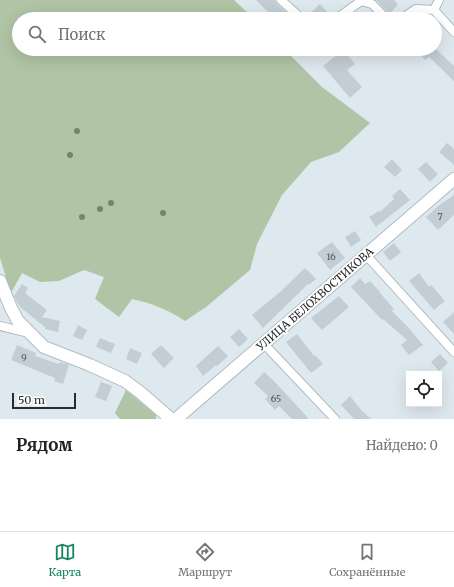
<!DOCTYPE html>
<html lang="ru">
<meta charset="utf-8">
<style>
body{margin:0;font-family:Merriweather,serif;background:#f6f6f6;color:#202124}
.controls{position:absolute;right:12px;bottom:12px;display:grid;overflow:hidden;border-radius:0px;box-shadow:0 4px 16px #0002}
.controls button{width:36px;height:36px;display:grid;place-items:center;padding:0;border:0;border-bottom:1px solid #e0e0e0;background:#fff;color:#202124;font:20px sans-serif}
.scale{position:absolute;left:12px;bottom:10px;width:64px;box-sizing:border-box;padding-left:4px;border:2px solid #282c2f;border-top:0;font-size:11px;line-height:14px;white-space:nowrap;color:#282c2f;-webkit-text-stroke:3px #fff;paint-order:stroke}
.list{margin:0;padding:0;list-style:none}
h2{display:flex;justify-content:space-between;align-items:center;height:52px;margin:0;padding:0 16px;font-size:17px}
h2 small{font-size:13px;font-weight:400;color:#757577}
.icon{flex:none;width:22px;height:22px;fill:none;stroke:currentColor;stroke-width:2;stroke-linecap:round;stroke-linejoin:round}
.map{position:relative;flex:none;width:454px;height:419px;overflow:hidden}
.search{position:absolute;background:#fff;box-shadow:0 4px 16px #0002;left:12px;right:12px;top:12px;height:44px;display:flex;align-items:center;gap:10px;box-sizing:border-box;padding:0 14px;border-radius:22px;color:#757577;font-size:15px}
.sheet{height:112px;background:#fff}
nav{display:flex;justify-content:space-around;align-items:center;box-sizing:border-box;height:56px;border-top:1px solid #e0e0e0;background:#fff;font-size:11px;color:#757577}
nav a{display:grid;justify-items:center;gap:2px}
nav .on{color:#178562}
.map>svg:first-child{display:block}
.green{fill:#b1c4a5}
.building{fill:#c3cdd4}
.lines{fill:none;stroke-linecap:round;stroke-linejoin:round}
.street-casing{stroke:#b1bbc2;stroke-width:10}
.secondary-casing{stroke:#b1bbc2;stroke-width:14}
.street{stroke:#fff;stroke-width:8}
.secondary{stroke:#fff;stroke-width:12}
.tree{fill:#74856f}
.labels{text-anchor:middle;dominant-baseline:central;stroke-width:4;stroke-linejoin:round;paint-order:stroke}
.number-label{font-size:9px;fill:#4f5458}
.street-label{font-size:11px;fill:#282c2f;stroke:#fff}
</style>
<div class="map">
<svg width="454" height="419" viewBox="0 0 454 419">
<rect width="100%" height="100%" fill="#dee8ef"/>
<path class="green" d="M 0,0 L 234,0 L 254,19 L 19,19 L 19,49 L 284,49 L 322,87 L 370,123 L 339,152 L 311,162 L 282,195 L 257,244 L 250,270 L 206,307 L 185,321 C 169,310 151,303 132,299 L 119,317 L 95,299 L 104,277 L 84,270 L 59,281 L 40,282 L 22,273 L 11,293 L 0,258 Z
M 126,390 L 156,415 L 156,419 L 120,419 L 115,413 Z"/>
<path class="building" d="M 256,0 L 275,0 L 277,4 L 287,13 L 280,19 L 275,19 Z
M 376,0 L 394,0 L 398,4 L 390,14 Z
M 320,4 L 329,14 L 323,19 L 307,19 L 307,16 Z
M 415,49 L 436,49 L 454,66 L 454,81 L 429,57 L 425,60 Z
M 343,50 L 355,64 L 347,70 L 362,87 L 350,98 L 323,66 Z
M 447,143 L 454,149 L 454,165 L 439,152 Z
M 392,159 L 402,170 L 395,177 L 384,167 Z
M 426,162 L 438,174 L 430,182 L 418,169 Z
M 400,189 L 410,200 L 376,227 L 369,217 L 379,211 L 380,212 L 394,199 L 392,196 Z
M 454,195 L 454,215 L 438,230 L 426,217 L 443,202 L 444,202 Z
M 355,231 L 361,240 L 351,247 L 345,237 Z
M 332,242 L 345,258 L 330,270 L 317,253 Z
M 394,243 L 401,252 L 390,261 L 383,252 Z
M 305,268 L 316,279 L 309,285 L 308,284 L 263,328 L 252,315 L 279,293 Z
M 419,273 L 429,287 L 431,285 L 445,301 L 434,310 L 409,281 Z
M 360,278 L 365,284 L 370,281 L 380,292 L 380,293 L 394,309 L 392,311 L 408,327 L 423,345 L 409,355 L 401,345 L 407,340 L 383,319 L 382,320 L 351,287 Z
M 22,284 L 28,288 L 25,293 L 47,310 L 42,317 L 60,321 L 58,332 L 45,329 L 45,327 L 20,307 L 14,296 Z
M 339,296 L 349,307 L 322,330 L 311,318 Z
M 454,312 L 454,334 L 443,322 Z
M 78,325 L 87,330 L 82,340 L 73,336 Z
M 239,329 L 248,339 L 239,347 L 230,337 Z
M 297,334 L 314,356 L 315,355 L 323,364 L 311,373 L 286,342 Z
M 100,338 L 115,344 L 111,353 L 96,347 Z
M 17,345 L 36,353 L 35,356 L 59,364 L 60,362 L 69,365 L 63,384 L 54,381 L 55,378 L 11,360 Z
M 161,345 L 174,358 L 164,368 L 151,354 Z
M 218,346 L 228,356 L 217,366 L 216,365 L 203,376 L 196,366 Z
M 130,348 L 142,353 L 137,364 L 126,359 Z
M 440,354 L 448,363 L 439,371 L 431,362 Z
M 264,372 L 274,381 L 309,419 L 292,419 L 279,406 L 275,410 L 265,399 L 268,396 L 254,383 Z
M 101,382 L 112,386 L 106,401 L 95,397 Z
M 350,396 L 362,411 L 371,419 L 354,419 L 341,405 Z"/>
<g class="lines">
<g class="street-casing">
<path id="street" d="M 281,0 L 302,19
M 434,10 L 439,0
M 336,19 L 361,1 L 372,4 L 387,19
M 401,19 L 416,9 L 434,10 L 454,32
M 366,255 L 454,352
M 0,326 L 29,333
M 264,344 L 335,419"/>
</g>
<g class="secondary-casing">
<path id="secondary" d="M 0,281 L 11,308 L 18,321 L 44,347 L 90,365 L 125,381 L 141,393 L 171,419
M 176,419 L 454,179"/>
</g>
<use href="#street" class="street"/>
<use href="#secondary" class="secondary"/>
</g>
<g class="tree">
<circle cx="77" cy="131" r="3"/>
<circle cx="70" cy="155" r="3"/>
<circle cx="111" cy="203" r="3"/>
<circle cx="100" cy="209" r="3"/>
<circle cx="163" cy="213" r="3"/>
<circle cx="82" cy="217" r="3"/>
</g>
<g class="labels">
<g class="number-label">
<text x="440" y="216">7</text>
<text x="331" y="256">16</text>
<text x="24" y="357">9</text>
<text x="276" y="398">65</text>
</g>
<g class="street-label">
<text transform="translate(315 299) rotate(-41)">УЛИЦА БЕЛОХВОСТИКОВА</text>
</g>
</g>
</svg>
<div class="controls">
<button><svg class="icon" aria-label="locate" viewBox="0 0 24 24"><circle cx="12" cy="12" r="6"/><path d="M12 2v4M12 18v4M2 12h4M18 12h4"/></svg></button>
</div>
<div class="scale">50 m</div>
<div class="search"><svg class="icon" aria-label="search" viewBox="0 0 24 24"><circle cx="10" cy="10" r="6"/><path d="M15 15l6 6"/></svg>Поиск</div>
</div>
<section class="sheet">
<h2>Рядом<small>Найдено: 0</small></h2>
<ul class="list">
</ul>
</section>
<nav>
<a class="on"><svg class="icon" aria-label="map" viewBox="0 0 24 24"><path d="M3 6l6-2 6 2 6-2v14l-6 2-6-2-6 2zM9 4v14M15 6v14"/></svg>Карта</a>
<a><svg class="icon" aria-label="directions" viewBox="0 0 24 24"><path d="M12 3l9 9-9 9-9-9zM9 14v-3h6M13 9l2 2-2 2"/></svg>Маршрут</a>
<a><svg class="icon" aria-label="saved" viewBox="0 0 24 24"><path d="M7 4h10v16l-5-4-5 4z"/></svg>Сохранённые</a>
</nav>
